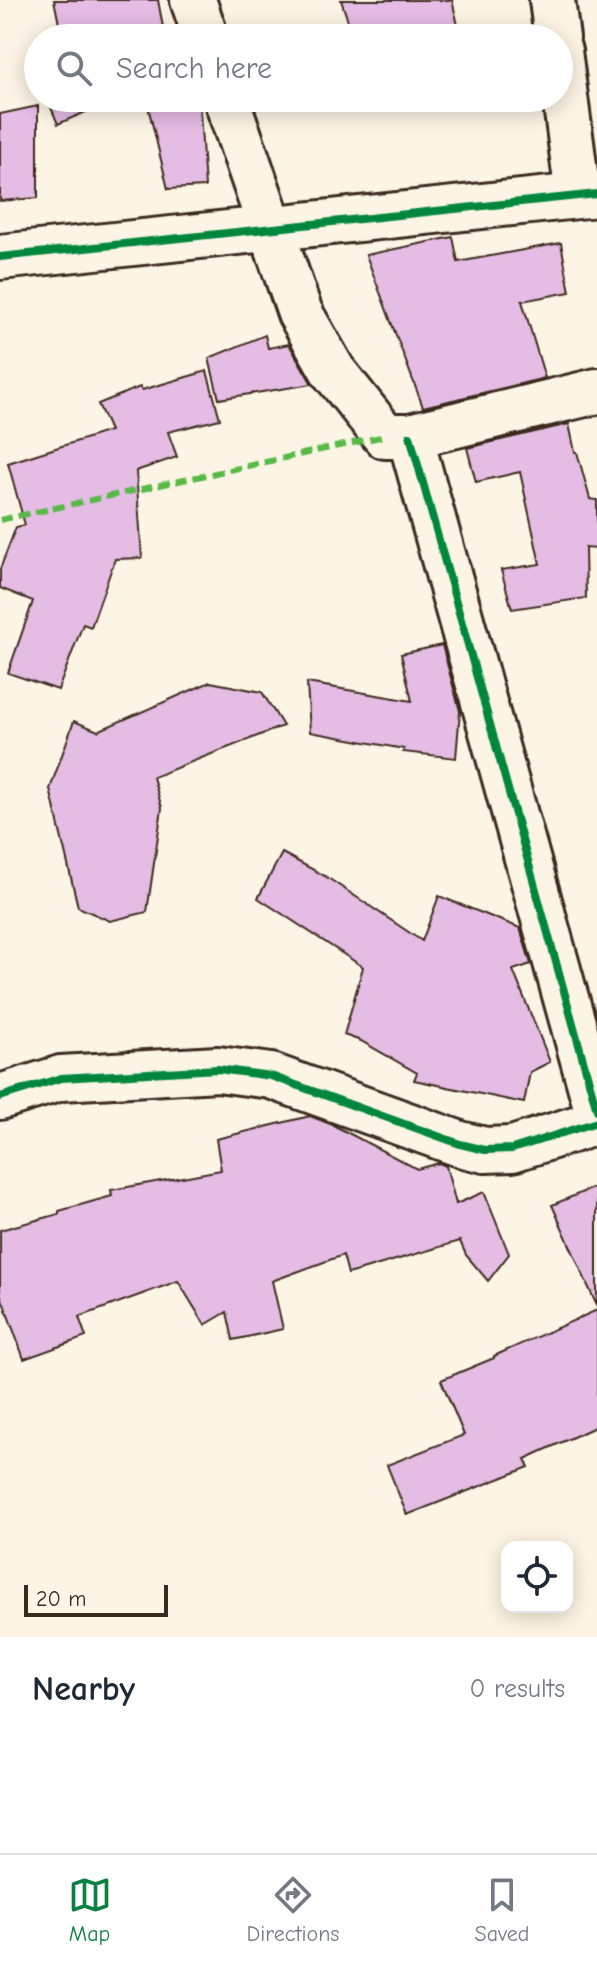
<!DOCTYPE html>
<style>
body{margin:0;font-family:"Comic Neue",sans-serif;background:#f2f2f3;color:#1f2937}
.controls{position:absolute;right:24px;bottom:24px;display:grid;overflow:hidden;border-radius:16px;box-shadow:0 4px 20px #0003}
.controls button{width:72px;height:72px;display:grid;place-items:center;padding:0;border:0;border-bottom:2px solid #e0e1e3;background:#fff;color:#1f2937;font:40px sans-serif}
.scale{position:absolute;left:24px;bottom:20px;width:144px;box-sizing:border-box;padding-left:8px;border:4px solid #3b2a1e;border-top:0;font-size:22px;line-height:28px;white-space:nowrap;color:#3b2a1e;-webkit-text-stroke:6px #fcf5e5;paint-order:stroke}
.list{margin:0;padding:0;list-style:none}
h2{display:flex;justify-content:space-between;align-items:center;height:104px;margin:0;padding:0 32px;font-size:34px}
h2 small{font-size:26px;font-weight:400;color:#747a83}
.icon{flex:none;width:44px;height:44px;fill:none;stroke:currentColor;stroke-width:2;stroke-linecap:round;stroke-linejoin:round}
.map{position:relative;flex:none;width:597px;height:1637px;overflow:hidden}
.search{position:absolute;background:#fff;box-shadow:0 4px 20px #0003;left:24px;right:24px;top:24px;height:88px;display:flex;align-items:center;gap:20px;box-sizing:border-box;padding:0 28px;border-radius:44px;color:#747a83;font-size:30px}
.sheet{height:216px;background:#fff}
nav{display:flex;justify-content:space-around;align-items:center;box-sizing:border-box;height:112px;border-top:2px solid #e0e1e3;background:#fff;font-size:22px;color:#747a83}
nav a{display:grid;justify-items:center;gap:4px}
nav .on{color:#0b8043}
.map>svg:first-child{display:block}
.building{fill:#e4bce4;stroke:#3b2a1e;stroke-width:2}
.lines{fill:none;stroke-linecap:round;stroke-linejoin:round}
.street-casing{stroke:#3b2a1e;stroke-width:50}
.street{stroke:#fcf5e5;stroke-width:44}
.quiet{stroke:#58b947;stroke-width:6;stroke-dasharray:12 6;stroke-linecap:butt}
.cycleway-casing{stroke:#fcf5e5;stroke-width:13}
.cycleway{stroke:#00873e;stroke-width:8}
</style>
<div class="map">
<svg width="597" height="1637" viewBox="0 0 597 1637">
<rect width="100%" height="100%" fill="#fcf5e5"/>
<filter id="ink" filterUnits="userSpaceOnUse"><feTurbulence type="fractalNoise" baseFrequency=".0125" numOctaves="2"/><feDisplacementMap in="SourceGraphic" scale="16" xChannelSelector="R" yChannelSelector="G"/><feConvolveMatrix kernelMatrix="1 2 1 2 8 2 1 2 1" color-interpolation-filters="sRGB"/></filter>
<g filter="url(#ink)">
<path class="building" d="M 54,0 L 158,0 L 165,38 L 62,38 Z
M 341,0 L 452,0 L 461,38 L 341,38 L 340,36 L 352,33 Z
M 47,98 L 118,98 L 58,124 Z
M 146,98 L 199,98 L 205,187 L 168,189 Z
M 354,98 L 393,98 L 356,108 Z
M 38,106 L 38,198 L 0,201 L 0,114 Z
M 453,237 L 458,262 L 561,243 L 570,292 L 522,301 L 545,378 L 423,407 L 366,255 Z
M 265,335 L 268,348 L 289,344 L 312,384 L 219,399 L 209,358 Z
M 207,371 L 220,419 L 168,432 L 177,457 L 136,471 L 142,558 L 115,559 L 91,627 L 83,624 L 58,690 L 8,673 L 33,601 L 0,588 L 0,569 L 16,527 L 25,525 L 8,463 L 110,431 L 98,404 L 140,387 L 142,390 Z
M 569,424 L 575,452 L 577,452 L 590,499 L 597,500 L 597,549 L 585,548 L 586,598 L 512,609 L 501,570 L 540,564 L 520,472 L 476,482 L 467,448 Z
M 442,645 L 460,711 L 456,758 L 403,752 L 404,749 L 310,732 L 307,683 L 412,701 L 401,654 Z
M 210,682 L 262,692 L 283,726 L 153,777 L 162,808 L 147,912 L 110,921 L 78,907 L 50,789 L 74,721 L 98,731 Z
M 282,853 L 325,876 L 422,941 L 439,896 L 520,928 L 531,964 L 513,970 L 550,1062 L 530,1072 L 524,1103 L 414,1080 L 417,1073 L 361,1041 L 344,1035 L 363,967 L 258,898 Z
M 310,1116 L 333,1125 L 417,1169 L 439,1163 L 446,1166 L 456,1204 L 484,1192 L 509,1254 L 488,1281 L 466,1255 L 460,1241 L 348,1274 L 343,1255 L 272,1281 L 283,1329 L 233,1340 L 227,1312 L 205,1325 L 178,1281 L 79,1317 L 86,1337 L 24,1359 L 0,1293 L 0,1230 L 59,1214 L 59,1211 L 112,1196 L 111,1190 L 221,1170 L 216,1139 Z
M 597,1186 L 597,1306 L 552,1205 Z
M 597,1310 L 597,1426 L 525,1459 L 529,1467 L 407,1515 L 387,1465 L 464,1435 L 441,1380 L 494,1358 L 494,1356 Z"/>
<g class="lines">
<g class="street-casing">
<path id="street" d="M 193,0 L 206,38
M 552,0 L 557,38
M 559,51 L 578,196
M 226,98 L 300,313 L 333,371 L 385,436 L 410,436 L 597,391
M 0,257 L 597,194
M 410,436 L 597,1110
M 0,1097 L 61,1078 L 218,1069 L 271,1076 L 460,1144 L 485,1150 L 512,1149 L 597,1122"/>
</g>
<use href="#street" class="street"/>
<path class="quiet" d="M 0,520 L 385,436"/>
<g class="cycleway-casing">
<path id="cycleway" d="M 0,257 L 597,194
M 410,436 L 597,1110
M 0,1097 L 61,1078 L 218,1069 L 271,1076 L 460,1144 L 485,1150 L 512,1149 L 597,1122"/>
</g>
<use href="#cycleway" class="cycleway"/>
</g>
</g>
</svg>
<div class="controls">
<button><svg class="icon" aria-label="locate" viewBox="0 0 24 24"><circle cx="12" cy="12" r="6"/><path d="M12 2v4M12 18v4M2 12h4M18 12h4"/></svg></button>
</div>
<div class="scale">20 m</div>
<div class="search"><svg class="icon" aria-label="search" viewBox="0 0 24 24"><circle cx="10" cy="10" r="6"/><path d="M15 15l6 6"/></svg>Search here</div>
</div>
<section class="sheet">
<h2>Nearby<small>0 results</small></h2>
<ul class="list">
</ul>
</section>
<nav>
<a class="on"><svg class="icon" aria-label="map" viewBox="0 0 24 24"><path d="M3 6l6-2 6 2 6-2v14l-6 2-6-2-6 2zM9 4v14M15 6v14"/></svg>Map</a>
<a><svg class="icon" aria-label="directions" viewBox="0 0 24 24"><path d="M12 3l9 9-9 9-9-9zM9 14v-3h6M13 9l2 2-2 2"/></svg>Directions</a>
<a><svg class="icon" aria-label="saved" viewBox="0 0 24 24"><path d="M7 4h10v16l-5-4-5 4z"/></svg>Saved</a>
</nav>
